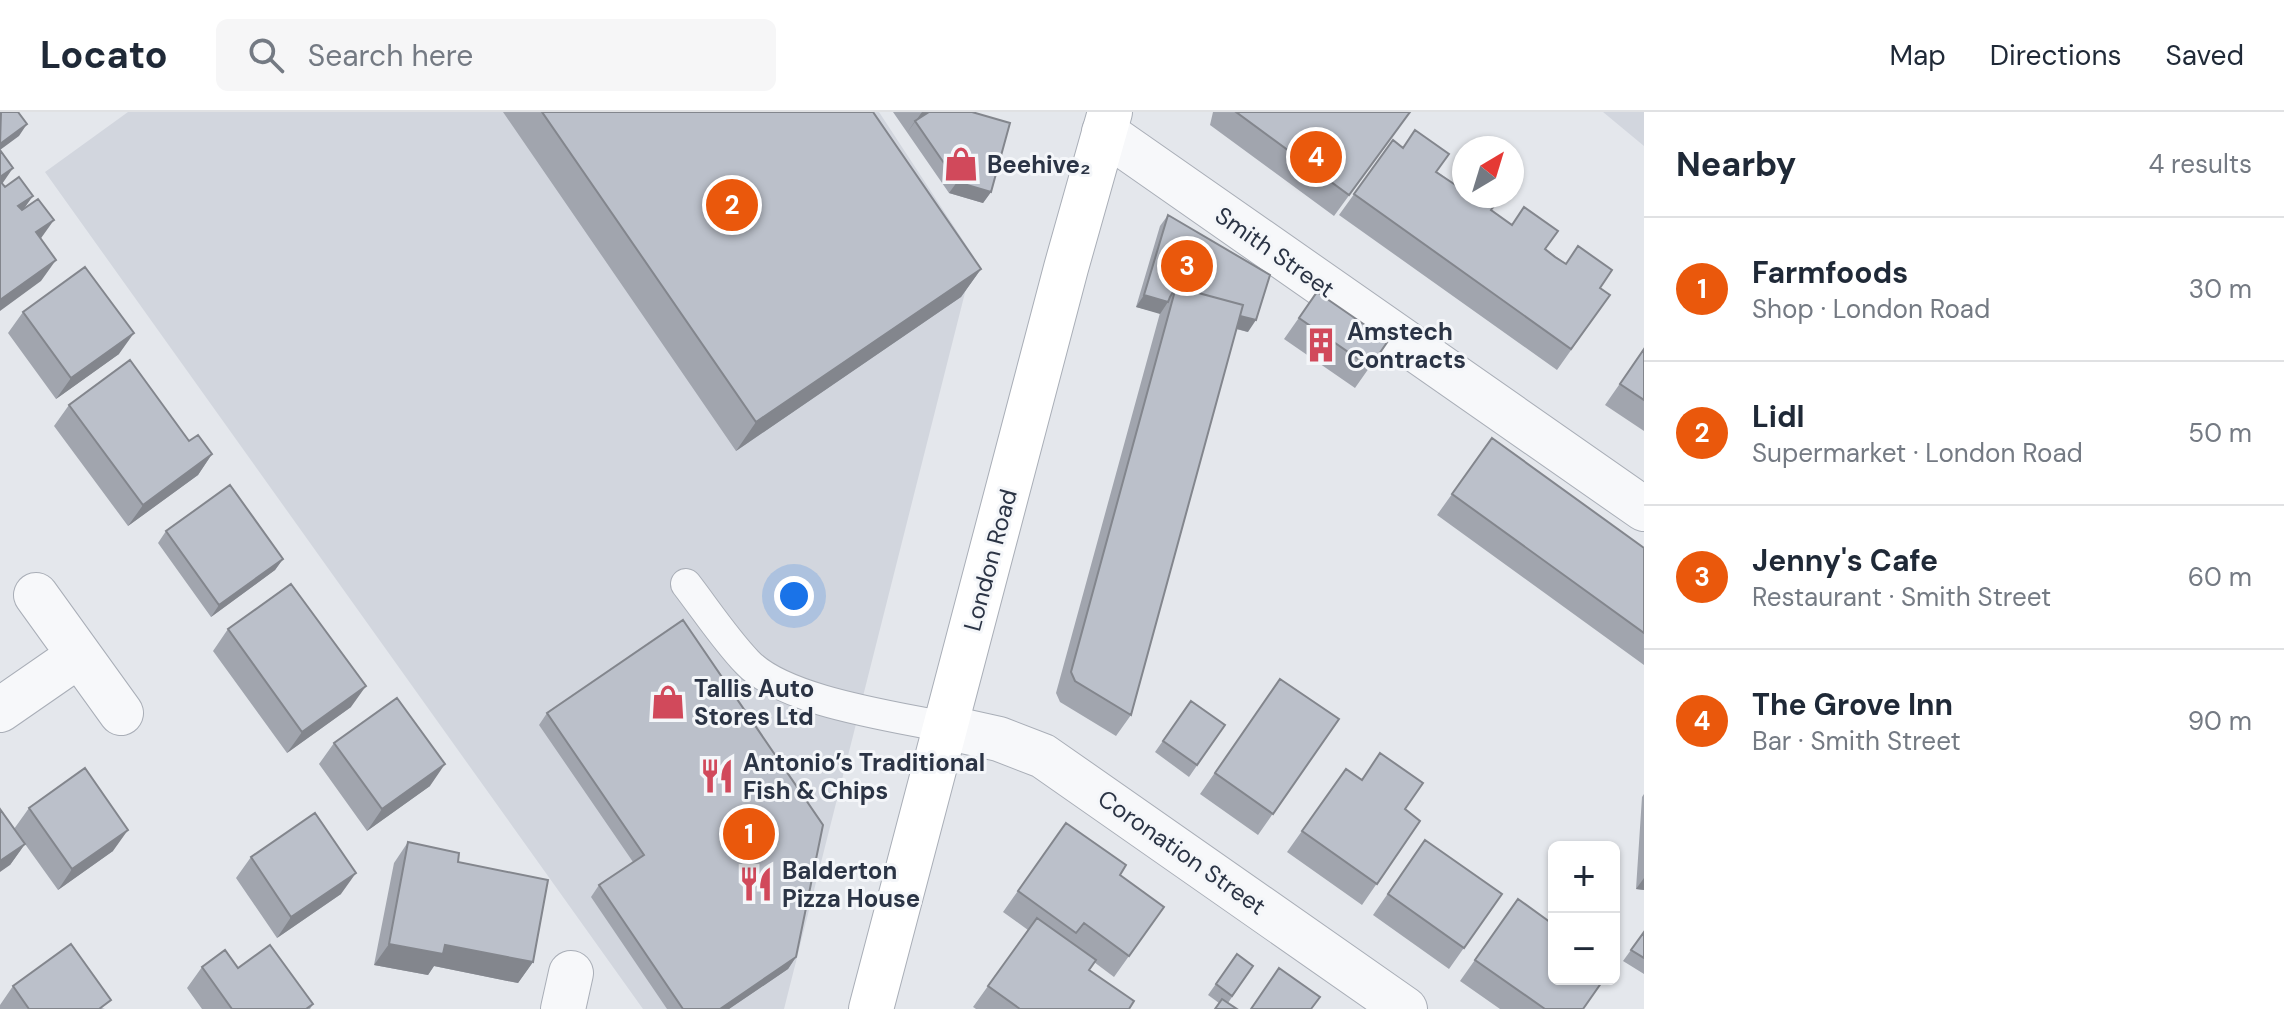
<!DOCTYPE html>
<meta charset="utf-8">
<style>
body{margin:0;font-family:"DM Sans",sans-serif;background:#f6f6f7;color:#1f2937}
.controls{position:absolute;right:24px;bottom:24px;display:grid;overflow:hidden;border-radius:12px;box-shadow:0 2px 6px #0004}
.controls button{width:72px;height:72px;display:grid;place-items:center;padding:0;border:0;border-bottom:2px solid #e0e1e3;background:#fff;color:#1f2937;font:40px sans-serif}
.compass{position:absolute;left:1452px;top:24px;width:72px;height:72px;border-radius:50%;background:#fff;box-shadow:0 2px 6px #0004;rotate:38deg}
.you{position:absolute;left:794px;top:484px;width:28px;height:28px;margin:-20px;border:6px solid #fff;border-radius:50%;background:#1a73e8;box-shadow:0 0 0 12px #1a73e833}
.badge{display:grid;place-items:center;width:52px;height:52px;border-radius:50%;background:#ea580c;color:#fff;font-size:26px;font-weight:700}
.pin{position:absolute;translate:-50% -50%;border:4px solid #fff;box-shadow:0 2px 8px #0006}
.list{margin:0;padding:0;list-style:none}
h2{display:flex;justify-content:space-between;align-items:center;height:104px;margin:0;padding:0 32px;font-size:34px}
h2 small{font-size:26px;font-weight:400;color:#747a83}
.list li{display:grid;grid-template-columns:52px 1fr auto;gap:24px;align-items:center;box-sizing:border-box;height:144px;padding:0 32px;border-top:2px solid #e0e1e3}
.list b{display:block;font-size:30px;white-space:nowrap}
.list p{margin:0;font-size:26px;white-space:nowrap;color:#747a83}
.list em{font-size:26px;font-style:normal;color:#747a83}
.icon{flex:none;width:44px;height:44px;fill:none;stroke:currentColor;stroke-width:2;stroke-linecap:round;stroke-linejoin:round}
.map{position:relative;flex:none;width:1644px;height:897px;overflow:hidden}
header{display:flex;align-items:center;gap:48px;box-sizing:border-box;height:112px;padding:0 40px;background:#fff;border-bottom:2px solid #e0e1e3}
header strong{font-size:38px}
nav{display:flex;gap:44px;margin-inline-start:auto;font-size:28px}
.search{width:560px;height:72px;background:#f6f6f7;display:flex;align-items:center;gap:20px;box-sizing:border-box;padding:0 28px;border-radius:12px;color:#747a83;font-size:30px}
main{display:flex}
aside{flex:1;background:#fff}
.map>svg:first-child{display:block}
.built{fill:#d2d6de}
.lines{fill:none;stroke-linecap:round;stroke-linejoin:round}
.service-casing{stroke:#a9aeb7;stroke-width:32}
.minor-casing{stroke:#a9aeb7;stroke-width:46}
.secondary-casing{stroke:#a9aeb7;stroke-width:46}
.service{stroke:#f7f8fa;stroke-width:30}
.minor{stroke:#f7f8fa;stroke-width:44}
.secondary{stroke:#fff;stroke-width:44}
.wall{fill:#a1a5ae}
.shaded-wall{fill:#83868d}
.building{fill:#bbc0ca;stroke:#83868d;stroke-width:2}
.labels{text-anchor:middle;dominant-baseline:central;stroke-width:6;stroke-linejoin:round;paint-order:stroke}
.poi-label{font-size:24px;font-weight:bold;fill:#2b3445;stroke:#f4f6f9;text-anchor:start}
.street-label{font-size:24px;fill:#2b3445;stroke:#f4f6f9}
</style>
<header>
<strong>Locato</strong>
<div class="search"><svg class="icon" aria-label="search" viewBox="0 0 24 24"><circle cx="10" cy="10" r="6"/><path d="M15 15l6 6"/></svg>Search here</div>
<nav><a>Map</a><a>Directions</a><a>Saved</a></nav>
</header>
<main>
<div class="map">
<svg width="1644" height="897" viewBox="0 0 1644 897">
<rect width="100%" height="100%" fill="#e4e7ec"/>
<path class="built" d="M 128,0 L 879,0 L 974,145 L 784,897 L 643,897 L 45,60 Z
M 1603,0 L 1644,0 L 1644,34 Z"/>
<g class="lines">
<g class="service-casing">
<path id="service" d="M 686,472 C 706,498 725,527 747,550 C 783,589 893,604 945,615"/>
</g>
<g class="minor-casing">
<path id="minor" d="M 1104,20 L 1644,397
M 36,483 L 121,601
M 0,598 L 78,544
M 945,615 L 999,627 L 1043,644 L 1405,897
M 563,897 L 571,861"/>
</g>
<g class="secondary-casing">
<path id="secondary" d="M 871,897 L 1066,156 L 1110,0"/>
</g>
<use href="#service" class="service"/>
<use href="#minor" class="minor"/>
<use href="#secondary" class="secondary"/>
</g>
<path class="wall" d="M 503,0 L 873,0 L 981,157 L 961,185 L 736,339 Z
M 893,0 L 972,0 L 991,80 L 983,91 L 949,81 Z
M 1213,0 L 1410,0 L 1334,104 L 1210,13 Z
M 1393,28 L 1610,183 L 1557,258 L 1339,103 Z
M 1168,103 L 1248,220 L 1236,217 L 1131,603 L 1116,624 L 1060,590 L 1056,581 L 1160,201 L 1136,195 L 1160,114 Z
M 1317,180 L 1388,229 L 1355,276 L 1284,227 Z
M 23,200 L 119,242 L 56,287 L 8,221 Z
M 1644,237 L 1644,319 L 1605,293 Z
M 69,293 L 212,342 L 198,363 L 128,414 L 54,314 Z
M 1492,326 L 1644,436 L 1644,553 L 1437,403 Z
M 166,419 L 283,447 L 275,458 L 211,505 L 158,431 Z
M 228,517 L 351,595 L 287,641 L 213,539 Z
M 1280,567 L 1339,607 L 1258,723 L 1200,682 Z
M 1191,589 L 1225,613 L 1189,665 L 1155,640 Z
M 547,601 L 796,845 L 788,857 L 729,897 L 667,897 L 591,785 L 599,773 L 633,750 L 539,613 Z
M 334,631 L 430,674 L 367,719 L 319,652 Z
M 1346,657 L 1420,709 L 1362,793 L 1287,740 Z
M 1644,682 L 1644,778 L 1636,777 L 1642,685 Z
M 29,696 L 113,739 L 58,778 L 25,732 L 10,753 L 14,717 Z
M 1066,711 L 1120,763 L 1164,795 L 1114,865 L 1094,850 L 1089,858 L 1129,897 L 976,897 L 973,895 L 1028,818 L 1003,800 Z
M 1425,728 L 1502,782 L 1449,857 L 1373,803 Z
M 408,730 L 458,750 L 533,850 L 518,871 L 434,854 L 428,863 L 374,853 L 394,751 Z
M 251,745 L 341,782 L 277,826 L 236,766 Z
M 1518,787 L 1583,897 L 1500,897 L 1460,869 Z
M 1644,820 L 1644,862 L 1623,849 Z
M 1237,842 L 1253,854 L 1228,891 L 1219,891 L 1208,883 Z
M 202,855 L 238,856 L 313,892 L 310,897 L 202,897 L 187,876 Z
M 13,874 L 105,897 L 0,897 L 0,893 Z"/>
<path class="shaded-wall" d="M 922,0 L 937,0 L 915,9 L 907,21 Z
M 27,12 L 19,24 L 0,38 L 0,32 Z
M 13,56 L 0,75 L 0,65 Z
M 957,70 L 991,80 L 983,91 L 949,81 Z
M 33,84 L 18,105 L 18,94 Z
M 54,108 L 39,129 L 36,120 Z
M 56,148 L 41,169 L 0,199 L 0,188 Z
M 981,157 L 961,185 L 736,339 L 756,310 Z
M 1144,183 L 1168,190 L 1160,202 L 1136,195 Z
M 1173,186 L 1256,208 L 1248,220 L 1170,198 Z
M 134,221 L 119,242 L 56,287 L 71,266 Z
M 212,342 L 198,363 L 128,414 L 143,393 Z
M 283,447 L 275,458 L 211,505 L 219,493 Z
M 366,574 L 351,595 L 287,641 L 302,620 Z
M 445,652 L 430,674 L 367,719 L 382,697 Z
M 128,718 L 113,739 L 58,778 L 72,757 Z
M 25,732 L 10,753 L 0,760 L 0,749 Z
M 356,761 L 341,782 L 277,826 L 291,805 Z
M 1644,766 L 1644,778 L 1636,777 Z
M 389,832 L 445,833 L 533,850 L 518,871 L 434,854 L 428,863 L 374,853 Z
M 796,845 L 788,857 L 729,897 L 720,897 Z"/>
<path class="building" d="M 1,0 L 18,0 L 27,12 L 0,32 Z
M 542,0 L 873,0 L 981,157 L 756,310 Z
M 929,0 L 972,0 L 1010,11 L 991,80 L 957,70 L 915,9 Z
M 1236,0 L 1410,0 L 1349,83 Z
M 1415,18 L 1449,42 L 1436,60 L 1457,74 L 1464,64 L 1464,84 L 1502,84 L 1491,98 L 1512,113 L 1524,95 L 1558,119 L 1545,137 L 1555,145 L 1566,152 L 1578,134 L 1612,158 L 1600,176 L 1610,183 L 1571,237 L 1354,82 L 1393,28 L 1403,36 Z
M 0,38 L 13,56 L 0,65 Z
M 19,65 L 33,84 L 18,94 L 22,98 L 38,87 L 54,108 L 36,120 L 56,148 L 0,188 L 0,69 L 5,75 Z
M 1168,103 L 1270,163 L 1256,208 L 1240,204 L 1243,193 L 1176,175 L 1170,185 L 1168,190 L 1144,183 Z
M 85,155 L 134,221 L 71,266 L 23,200 Z
M 1176,175 L 1243,193 L 1131,603 L 1075,569 L 1071,560 Z
M 1317,180 L 1388,229 L 1370,255 L 1299,206 Z
M 1644,237 L 1644,288 L 1620,272 Z
M 130,248 L 189,329 L 198,323 L 212,342 L 143,393 L 69,293 Z
M 1492,326 L 1644,436 L 1644,521 L 1452,382 Z
M 230,373 L 283,447 L 219,493 L 166,419 Z
M 291,472 L 366,574 L 302,620 L 228,517 Z
M 683,508 L 823,713 L 796,845 L 720,897 L 683,897 L 599,773 L 644,743 L 547,601 Z
M 1280,567 L 1339,607 L 1273,702 L 1215,661 Z
M 397,586 L 445,652 L 382,697 L 334,631 Z
M 1191,589 L 1225,613 L 1197,653 L 1163,629 Z
M 1380,641 L 1423,671 L 1405,697 L 1420,709 L 1377,772 L 1302,719 L 1346,657 L 1362,668 Z
M 85,656 L 128,718 L 72,757 L 29,696 Z
M 0,697 L 25,732 L 0,749 Z
M 315,701 L 356,761 L 291,805 L 251,745 Z
M 1066,711 L 1126,753 L 1120,763 L 1164,795 L 1129,844 L 1084,811 L 1076,821 L 1018,779 Z
M 1425,728 L 1502,782 L 1464,836 L 1388,782 Z
M 408,730 L 459,741 L 458,750 L 548,768 L 533,850 L 445,833 L 443,842 L 389,832 Z
M 1518,787 L 1554,813 L 1554,867 L 1604,867 L 1583,897 L 1545,897 L 1475,848 Z
M 1037,806 L 1096,848 L 1089,858 L 1134,889 L 1129,897 L 1020,897 L 988,874 Z
M 1644,820 L 1644,846 L 1631,838 Z
M 71,832 L 111,888 L 99,897 L 29,897 L 13,874 Z
M 270,833 L 313,892 L 306,897 L 232,897 L 202,855 L 225,838 L 238,856 Z
M 1237,842 L 1253,854 L 1232,884 L 1216,872 Z
M 1279,856 L 1320,885 L 1311,897 L 1251,897 Z
M 1222,887 L 1237,897 L 1215,897 Z"/>
<defs>
<g id="shop-bare" transform="scale(2.76)"><path d="M-5-2.5h2.3a2.7 3.5 0 0 1 5.4 0H5L5.5 6h-11ZM-1.5-2.5h3a1.5 2.3 0 0 0-3 0Z" fill="#d1495b" stroke="#f4f6f9" stroke-width="2.5" paint-order="stroke"/></g>
<g id="building-bare" transform="scale(2.76)"><path d="M-4-6H4V6H1V3H-1V6H-4ZM-2.5-4.3h1.7v1.8h-1.7ZM.8-4.3h1.7v1.8H.8ZM-2.5-1h1.7V.8h-1.7ZM.8-1h1.7V.8H.8Z" fill="#d1495b" stroke="#f4f6f9" stroke-width="2.5" paint-order="stroke"/></g>
<g id="restaurant-bare" transform="scale(2.76)"><path d="M-5-6h1v4h1v-4h1v4h1v-4h1v5L-1.5 .5V6h-2V.5L-5-1ZM5-6V6H3V1.5H1.5Q1.5-4 5-6Z" fill="#d1495b" stroke="#f4f6f9" stroke-width="2.5" paint-order="stroke"/></g>
</defs>
<g fill-rule="evenodd">
<use href="#shop-bare" x="961" y="52"/>
<use href="#building-bare" x="1321" y="233"/>
<use href="#shop-bare" x="668" y="590"/>
<use href="#restaurant-bare" x="717" y="664"/>
<use href="#restaurant-bare" x="756" y="772"/>
</g>
<g class="labels">
<g class="poi-label">
<text x="987" y="52">Beehive₂</text>
<text x="1347" y="219">Amstech<tspan x="1347" dy="28">Contracts</tspan></text>
<text x="694" y="576">Tallis Auto<tspan x="694" dy="28">Stores Ltd</tspan></text>
<text x="743" y="650">Antonio’s Traditional<tspan x="743" dy="28">Fish &amp; Chips</tspan></text>
<text x="782" y="758">Balderton<tspan x="782" dy="28">Pizza House</tspan></text>
</g>
<g class="street-label">
<text transform="translate(1275 140) rotate(35)">Smith Street</text>
<text transform="translate(990 448) rotate(-75)">London Road</text>
<text transform="translate(1182 740) rotate(35)">Coronation Street</text>
</g>
</g>
</svg>
<div class="controls">
<button>+</button>
<button>−</button>
</div>
<svg class="compass" viewBox="-18 -18 36 36"><path d="M0-13l5 13h-10z" fill="#e53935"/><path d="M0 13l5-13h-10z" fill="#747a83"/></svg>
<div class="you"></div>
<div class="pin badge" style="left:749px;top:722px">1</div>
<div class="pin badge" style="left:732px;top:93px">2</div>
<div class="pin badge" style="left:1187px;top:154px">3</div>
<div class="pin badge" style="left:1316px;top:45px">4</div>
</div>
<aside>
<h2>Nearby<small>4 results</small></h2>
<ul class="list">
<li><span class="badge">1</span><div><b>Farmfoods</b><p>Shop · London Road</p></div><em>30 m</em></li>
<li><span class="badge">2</span><div><b>Lidl</b><p>Supermarket · London Road</p></div><em>50 m</em></li>
<li><span class="badge">3</span><div><b>Jenny's Cafe</b><p>Restaurant · Smith Street</p></div><em>60 m</em></li>
<li><span class="badge">4</span><div><b>The Grove Inn</b><p>Bar · Smith Street</p></div><em>90 m</em></li>
</ul>
</aside>
</main>
